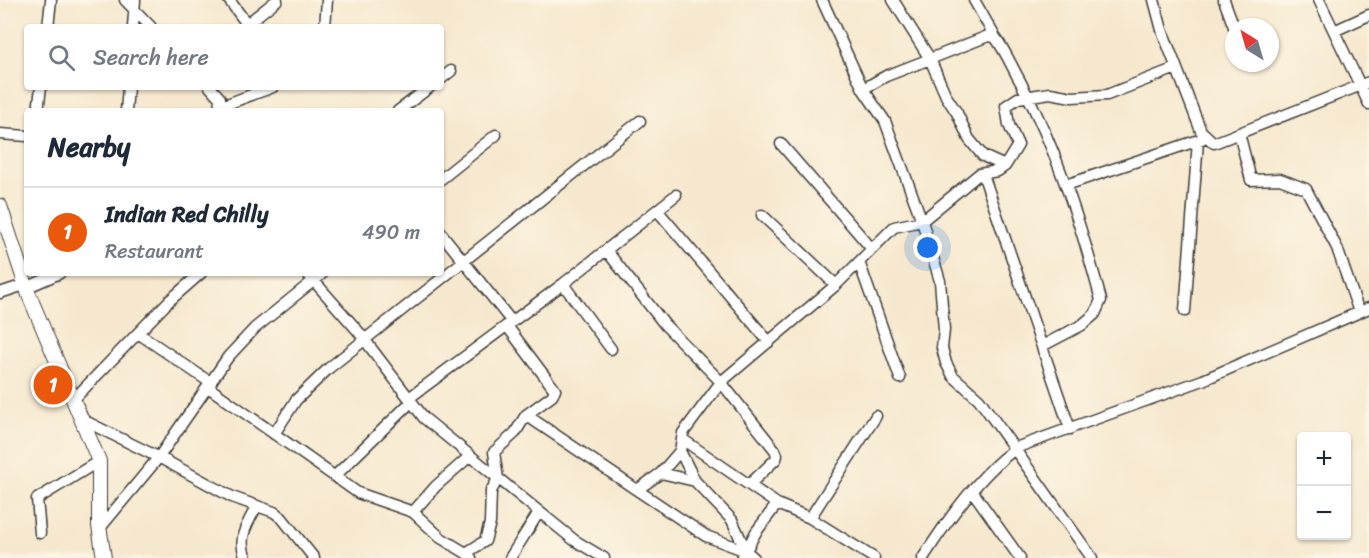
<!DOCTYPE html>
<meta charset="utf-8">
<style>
body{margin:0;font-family:Sriracha,sans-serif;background:#f2f2f3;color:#1f2937}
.controls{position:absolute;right:18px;bottom:18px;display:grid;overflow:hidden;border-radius:6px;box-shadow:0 2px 4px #0004}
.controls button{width:54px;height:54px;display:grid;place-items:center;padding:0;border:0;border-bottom:2px solid #e0e1e3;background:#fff;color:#1f2937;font:30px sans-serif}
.compass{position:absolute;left:1225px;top:18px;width:54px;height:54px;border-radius:50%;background:#fff;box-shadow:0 2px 4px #0004;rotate:323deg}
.you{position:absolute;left:928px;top:248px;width:21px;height:21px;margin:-15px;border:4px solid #fff;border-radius:50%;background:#1a73e8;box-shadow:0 0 0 9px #1a73e833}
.badge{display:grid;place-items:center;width:39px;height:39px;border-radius:50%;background:#ea580c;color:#fff;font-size:20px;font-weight:700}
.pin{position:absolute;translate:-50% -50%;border:3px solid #fff;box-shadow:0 2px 6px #0006}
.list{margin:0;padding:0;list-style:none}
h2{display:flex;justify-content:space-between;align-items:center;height:78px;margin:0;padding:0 24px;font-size:26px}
h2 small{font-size:20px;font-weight:400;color:#747a83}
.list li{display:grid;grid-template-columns:39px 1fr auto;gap:18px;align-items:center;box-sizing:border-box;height:90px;padding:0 24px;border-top:2px solid #e0e1e3}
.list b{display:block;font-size:22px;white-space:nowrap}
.list p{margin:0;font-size:20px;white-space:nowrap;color:#747a83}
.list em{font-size:20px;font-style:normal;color:#747a83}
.icon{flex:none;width:33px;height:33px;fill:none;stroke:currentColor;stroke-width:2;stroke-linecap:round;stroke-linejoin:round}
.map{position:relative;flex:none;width:1369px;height:558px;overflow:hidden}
.search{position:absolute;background:#fff;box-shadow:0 2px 4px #0004;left:24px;top:24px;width:420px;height:66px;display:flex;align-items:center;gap:15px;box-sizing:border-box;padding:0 21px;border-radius:6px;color:#747a83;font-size:22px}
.panel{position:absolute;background:#fff;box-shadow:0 2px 4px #0004;left:24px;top:108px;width:420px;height:168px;border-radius:6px}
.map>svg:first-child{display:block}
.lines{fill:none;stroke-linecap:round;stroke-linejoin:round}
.minor-casing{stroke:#3d3b37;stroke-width:13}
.tertiary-casing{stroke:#3d3b37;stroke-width:16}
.minor{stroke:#fff;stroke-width:10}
.tertiary{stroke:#fff;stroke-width:14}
</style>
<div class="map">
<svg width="1369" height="558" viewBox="0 0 1369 558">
<rect width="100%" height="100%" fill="#fcf5e5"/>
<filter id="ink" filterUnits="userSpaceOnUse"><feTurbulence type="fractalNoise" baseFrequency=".0167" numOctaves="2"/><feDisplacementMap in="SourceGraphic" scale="12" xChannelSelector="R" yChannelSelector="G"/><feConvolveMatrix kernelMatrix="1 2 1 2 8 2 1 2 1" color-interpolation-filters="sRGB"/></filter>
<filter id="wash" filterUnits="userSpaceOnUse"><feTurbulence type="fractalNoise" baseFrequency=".008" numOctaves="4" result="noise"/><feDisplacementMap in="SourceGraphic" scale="24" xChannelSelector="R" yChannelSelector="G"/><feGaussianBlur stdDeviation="1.35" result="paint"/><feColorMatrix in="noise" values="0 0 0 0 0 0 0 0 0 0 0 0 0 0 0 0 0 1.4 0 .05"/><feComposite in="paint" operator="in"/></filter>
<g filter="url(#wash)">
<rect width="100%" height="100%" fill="#f6e8ce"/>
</g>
<g filter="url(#ink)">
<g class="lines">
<g class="minor-casing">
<path id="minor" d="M 125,0 L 151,27
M 229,0 L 247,24
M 893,0 L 930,59 L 988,36 L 995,37 C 1005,50 1012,67 1020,81 C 1057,150 1081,225 1101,300 L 1095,314 L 1082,325 L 1042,346
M 974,0 L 995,37
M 1154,0 L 1162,30 L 1201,131 L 1214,143 L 1369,82
M 1224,0 L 1234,27
M 1319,0 L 1369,104
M 48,27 L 51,0
M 133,27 L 135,0
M 243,27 L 277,0
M 325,27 L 327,0
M 1334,31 L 1369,15
M 441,79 L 451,71
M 210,87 L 220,98 L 219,111
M 863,89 L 886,76 L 930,59 L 946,96 L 957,113 L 969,139 L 983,156 L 1005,166
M 219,107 L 273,87
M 38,111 L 41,87
M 126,111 L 128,87
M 398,111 L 430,87
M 1239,133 L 1251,180 L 1280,179 L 1306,189 L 1337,248 L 1359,312
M 0,134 L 27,136
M 781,144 L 872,249
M 983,174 L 1070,429
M 441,179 L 496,135
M 1066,185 L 1202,139
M 657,210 L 769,342
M 762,215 L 836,285
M 441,233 L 512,322
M 606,250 L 665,325 L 721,382 L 775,450 L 777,455 L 776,459 L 750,484
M 859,262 L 900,378
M 307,273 L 358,331 L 424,418 L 574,540 L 604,558
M 563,284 L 611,349
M 28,287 L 60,273
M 0,293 L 27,284
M 1185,311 L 1198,141
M 138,333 L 211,383
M 208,387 L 358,493 L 413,512
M 409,398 L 563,284 L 676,195
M 73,400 L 169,301 L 201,273
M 526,415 L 637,490
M 81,419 L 166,461 L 232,497 L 274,512 L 282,518 L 314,558
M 274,434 L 296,400 L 329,368 L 640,121
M 682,439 L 777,504
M 470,456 L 436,486 L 413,512 L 441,538 L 466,553 L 471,558
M 661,473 L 680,451
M 336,475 L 411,402
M 695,481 L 732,520 L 746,551
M 973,492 L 1020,558
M 810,518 L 876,416
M 100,528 L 159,457 L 228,357 L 255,328 L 323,273
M 40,533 L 37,499 L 99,461
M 466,553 L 485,541 L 490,523 L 491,491 L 498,479 L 494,452 L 515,433 L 526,415 L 552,396 L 555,390 L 507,326
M 246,558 C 237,538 247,524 257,506
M 510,558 L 539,512
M 742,558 L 756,532 L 777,504 L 810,518 L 874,558
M 754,558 L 746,551 L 706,536 L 637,490 L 661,473 L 695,481 L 680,451 L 683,433 L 721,382 L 836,285 L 894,227 L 922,221 L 885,121 L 863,89 L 822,0
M 923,558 C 946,522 982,471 1018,447 L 1203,380 L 1369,308
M 1092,558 L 979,399 L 953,376 L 946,363 L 942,348 L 944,330 L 940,281 L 922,221 L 979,174 L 998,171 L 1005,166 L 1018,145 L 1009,125 L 1006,106 L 1018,98 L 1050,93 L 1072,97 L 1107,95 L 1176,68"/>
</g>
<g class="tertiary-casing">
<path id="tertiary" d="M 0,206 L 29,295 L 99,461 L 99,526 L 104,558"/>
</g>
<use href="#minor" class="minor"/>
<use href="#tertiary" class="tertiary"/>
</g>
</g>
</svg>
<div class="controls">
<button>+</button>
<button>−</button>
</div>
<svg class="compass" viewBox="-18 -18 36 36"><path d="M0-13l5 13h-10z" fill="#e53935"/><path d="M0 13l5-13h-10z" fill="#747a83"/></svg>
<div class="you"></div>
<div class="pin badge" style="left:53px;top:385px">1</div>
<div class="search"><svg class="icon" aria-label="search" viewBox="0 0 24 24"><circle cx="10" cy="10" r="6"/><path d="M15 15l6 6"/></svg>Search here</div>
<section class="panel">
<h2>Nearby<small></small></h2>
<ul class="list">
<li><span class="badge">1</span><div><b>Indian Red Chilly</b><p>Restaurant</p></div><em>490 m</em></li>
</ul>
</section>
</div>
